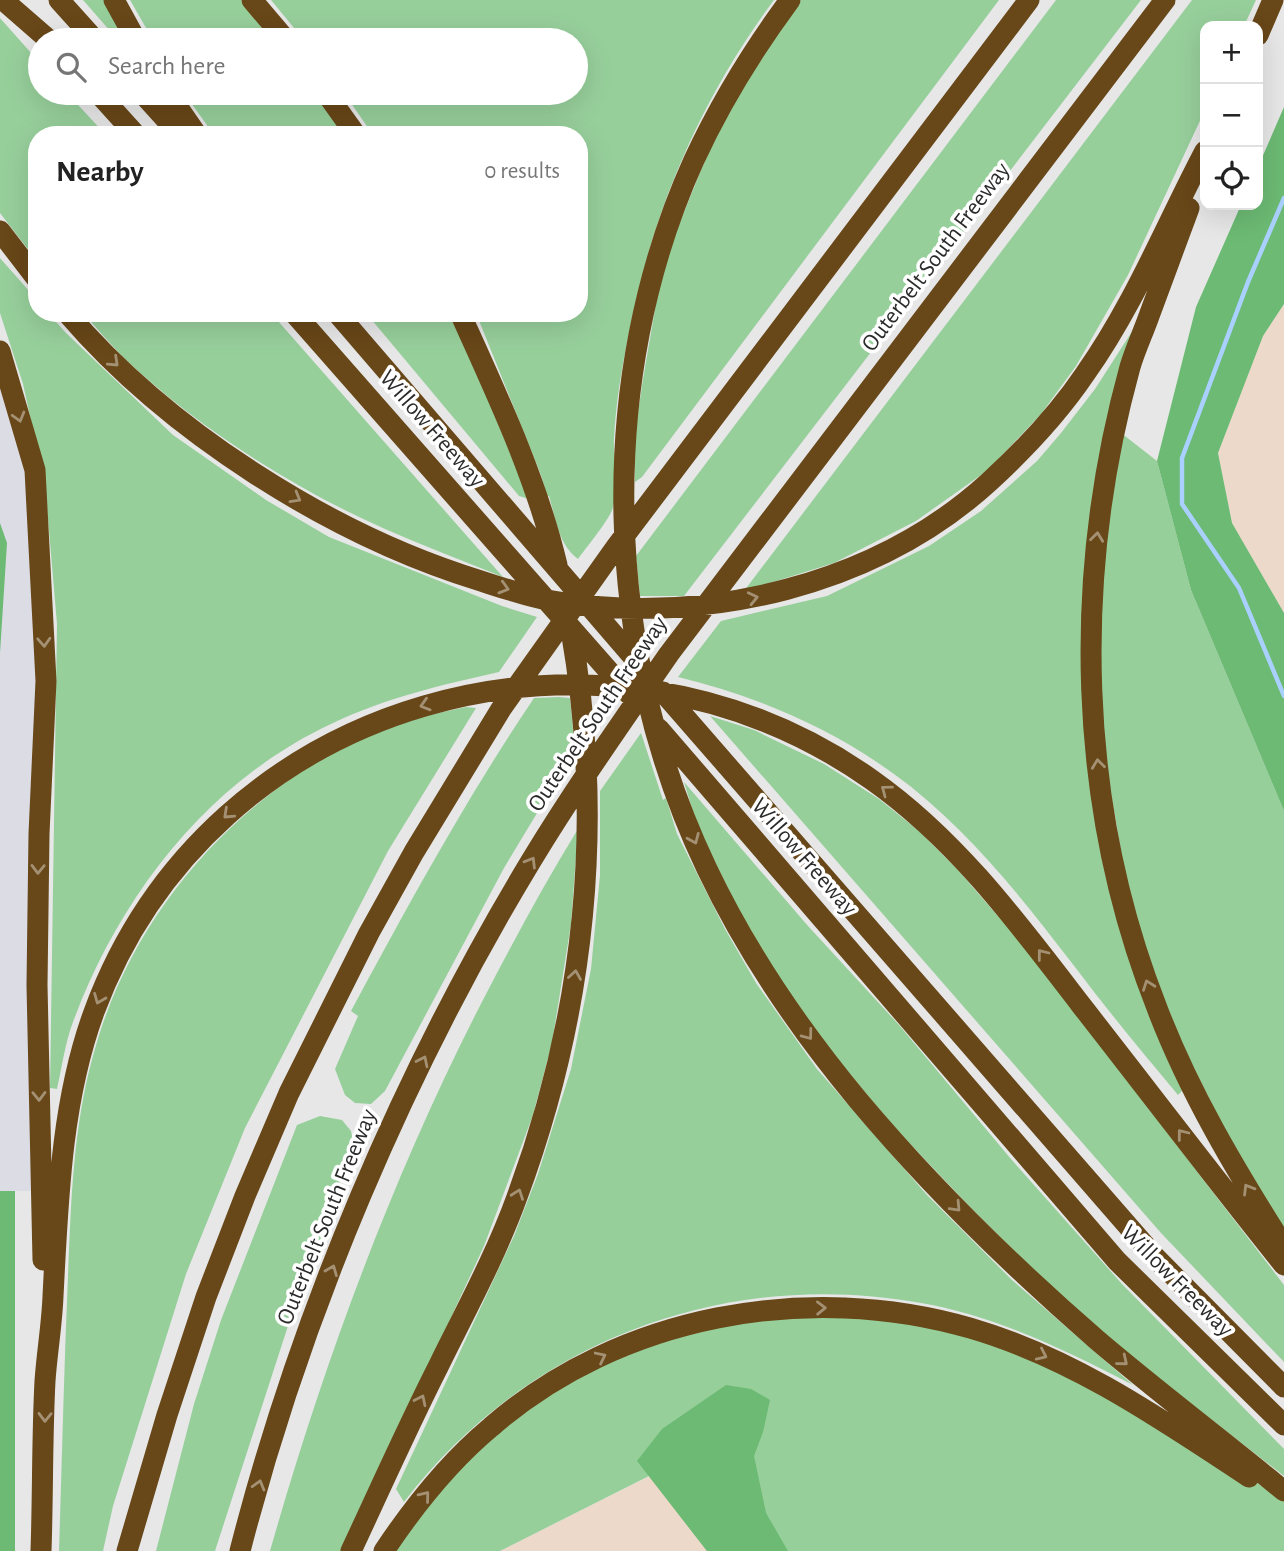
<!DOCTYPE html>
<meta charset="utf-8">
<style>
body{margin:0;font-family:"Alegreya Sans",sans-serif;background:#f2f2f2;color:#222}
.controls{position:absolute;right:21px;top:21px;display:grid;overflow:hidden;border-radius:14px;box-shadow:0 7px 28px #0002}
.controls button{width:63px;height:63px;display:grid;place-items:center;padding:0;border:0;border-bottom:2px solid #e0e0e0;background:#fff;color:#222;font:35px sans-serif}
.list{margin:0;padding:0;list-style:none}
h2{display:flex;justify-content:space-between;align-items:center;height:91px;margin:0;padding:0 28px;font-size:30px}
h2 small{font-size:23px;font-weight:400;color:#767676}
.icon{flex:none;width:38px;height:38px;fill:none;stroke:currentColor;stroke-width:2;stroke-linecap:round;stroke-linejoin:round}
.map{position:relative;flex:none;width:1284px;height:1551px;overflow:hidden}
.search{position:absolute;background:#fff;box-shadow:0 7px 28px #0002;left:28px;top:28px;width:560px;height:77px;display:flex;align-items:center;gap:18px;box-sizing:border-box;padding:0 24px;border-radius:38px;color:#767676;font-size:26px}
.panel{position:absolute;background:#fff;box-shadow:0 7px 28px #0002;left:28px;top:126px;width:560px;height:196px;border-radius:28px}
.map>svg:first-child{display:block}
.built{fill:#dcdce5}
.industrial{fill:#ecd9c9}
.green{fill:#97cf9b}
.forest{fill:#6cba73}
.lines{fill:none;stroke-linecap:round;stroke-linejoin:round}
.stream{stroke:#a9d0fe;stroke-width:4.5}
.highway{stroke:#684718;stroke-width:21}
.oneway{stroke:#a49174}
.labels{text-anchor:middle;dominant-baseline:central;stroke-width:7;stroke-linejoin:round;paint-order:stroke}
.street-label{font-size:24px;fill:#2b2b2c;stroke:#fff}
</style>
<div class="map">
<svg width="1284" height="1551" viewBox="0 0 1284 1551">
<rect width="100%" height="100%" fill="#e7e7e8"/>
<path class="built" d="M 0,351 L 35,470 L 41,1191 L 0,1191 Z"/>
<path class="industrial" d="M 1284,304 L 1284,613 L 1232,523 L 1218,453 L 1263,336 Z
M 650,1476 L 707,1551 L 500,1551 Z"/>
<path class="green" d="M 83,0 L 107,0 L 128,40 L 118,40 Z
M 130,0 L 241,0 L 276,40 L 153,40 Z
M 271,0 L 774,0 C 699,101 651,215 628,338 C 621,371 616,404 614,438 C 613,459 618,487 613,507 C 611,518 585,549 578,559 C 558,544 556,519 549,496 L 547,496 L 541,475 L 476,313 L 579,313 L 579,135 L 373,135 L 344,93 L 576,93 L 576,40 L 304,40 Z
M 801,0 L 999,0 L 642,477 L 635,482 L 634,440 L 643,379 L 658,292 L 673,239 L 713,141 L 762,54 Z
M 1056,0 L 1141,0 L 684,596 L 640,596 L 636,556 Z
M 1192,0 L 1256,0 L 1244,26 L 1205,26 L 1205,110 L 1128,275 L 1076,366 L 1041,414 L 988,470 L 916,521 L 834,563 L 744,591 Z
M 0,18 L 40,63 L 40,93 L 67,93 L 106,135 L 37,135 L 37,261 L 0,213 Z
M 184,93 L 315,93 L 347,135 L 214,135 Z
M 0,258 L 37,300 L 37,313 L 48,313 L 66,333 L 173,435 L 266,500 L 329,537 L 502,606 L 537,617 L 499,672 C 441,685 385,698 331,724 C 207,782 120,896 73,1022 C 65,1043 62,1067 57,1089 L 50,1088 L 57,624 L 45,484 L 23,384 L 0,313 Z
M 83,313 L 271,313 L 503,577 C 464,561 424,546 385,529 C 292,488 197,427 123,357 C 109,343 97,328 83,313 Z
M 366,313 L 448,313 L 471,358 L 529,499 L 519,496 Z
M 1133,330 L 1121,370 L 1087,739 L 1182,1091 L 1178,1095 C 1143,1053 1108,1011 1075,967 C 1022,898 966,826 894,774 C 829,727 756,696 678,677 L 721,621 L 827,596 L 929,546 L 981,511 L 1037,461 L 1061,433 L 1095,389 Z
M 1116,429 L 1157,461 L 1191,590 L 1284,811 L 1284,1247 L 1140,961 L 1091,677 Z
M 559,697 L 570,698 L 575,750 L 504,868 L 385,1091 L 371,1104 L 355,1103 L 345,1095 L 335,1069 L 358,1016 L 351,1011 C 408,905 466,799 534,698 Z
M 466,707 L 476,708 L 388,851 L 245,1128 L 186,1274 L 113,1506 L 103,1551 L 59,1551 C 62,1459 64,1368 68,1276 C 71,1203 73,1127 93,1056 C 130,916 234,798 364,736 C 396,721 432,714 466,707 Z
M 710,716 L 754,730 L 824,764 L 879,799 L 919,831 L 957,869 L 1023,945 L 1284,1285 L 1284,1362 L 1161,1233 Z
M 641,733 L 663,800 L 666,798 L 677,834 L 725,929 L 756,983 L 817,1069 L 927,1195 L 1012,1280 L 1133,1385 C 1065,1350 996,1316 921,1303 C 723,1267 526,1343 404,1502 L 396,1489 L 514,1236 L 538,1174 L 571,1069 L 591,969 L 600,875 L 600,791 Z
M 684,782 L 808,926 L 899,1025 L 1011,1159 L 1122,1284 L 1284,1449 L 1284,1476 L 1163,1382 L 1064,1300 L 971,1208 L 896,1129 L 818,1036 L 760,953 L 698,828 Z
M 578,829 L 571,924 L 552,1043 L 533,1115 L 484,1246 L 343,1551 L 270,1551 C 327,1351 400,1156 497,973 C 523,924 549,876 578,829 Z
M 320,1116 L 342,1120 L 351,1131 L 354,1146 L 340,1177 L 338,1197 L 298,1295 L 215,1551 L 156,1551 L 194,1404 L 221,1320 L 297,1125 Z
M 786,1308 L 970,1328 L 1147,1410 L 1284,1501 L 1284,1551 L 707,1551 L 649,1476 L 500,1551 L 384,1551 L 446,1470 L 599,1357 Z"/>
<path class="forest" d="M 1284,107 L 1284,304 L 1263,336 L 1218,453 L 1232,523 L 1284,613 L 1284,811 L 1191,590 L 1157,461 L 1196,307 L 1241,205 L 1258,205 L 1258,167 Z
M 0,523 L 7,543 L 0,653 Z
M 0,1191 L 15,1191 L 15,1551 L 0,1551 Z
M 726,1385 L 751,1389 L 770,1400 L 763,1432 L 754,1456 L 766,1513 L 788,1551 L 707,1551 L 637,1461 L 662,1429 Z"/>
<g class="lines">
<path class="stream" d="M 1284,198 L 1248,282 L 1182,458 L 1182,504 L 1239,588 L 1284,696"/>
<path class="highway" d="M 3,0 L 49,40
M 59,0 L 95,40
M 114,0 L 136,40
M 252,0 L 286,40
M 790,0 C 753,50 720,104 694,160 C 594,381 603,652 707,869 C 747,953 799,1029 858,1100 C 930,1186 1012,1266 1097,1340 C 1158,1392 1222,1440 1284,1491
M 1258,35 L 1273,0
M 98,93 L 136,135
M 142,93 L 180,135
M 168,93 L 197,135
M 326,93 L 356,135
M 1189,208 C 1176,244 1162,280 1149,316 C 1143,333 1135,350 1130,367 C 1072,577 1077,805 1157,1008 C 1189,1092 1235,1169 1283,1245
M 0,231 L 37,279
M 67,313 C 169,432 331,535 481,581 C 506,589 532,598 558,602 C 707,625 876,585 989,482 C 1025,449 1058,414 1085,374 C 1134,305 1166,225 1205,151
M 294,313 L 629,694
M 337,313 L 640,665
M 460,313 C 497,395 536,477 557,565
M 0,351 L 35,470 L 46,681 L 39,834 L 37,985 L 43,1260
M 663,692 L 1155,1257 L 1284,1387
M 659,729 L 1117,1261 L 1284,1425
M 41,1551 C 43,1494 42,1437 45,1381 C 47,1352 52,1324 53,1296 C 58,1201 61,1102 94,1012 C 210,697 601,588 872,780 C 957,840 1018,923 1081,1005 C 1149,1092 1215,1179 1284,1265
M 127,1551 L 167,1415 L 206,1297 L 245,1196 L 289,1093 L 369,933 L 414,852 L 501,709 L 616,547 L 1029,0
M 240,1551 C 301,1313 404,1071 531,861 C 574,790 622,722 669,654 L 1165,0
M 351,1551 C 380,1489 408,1426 439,1365 C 466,1310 496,1255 517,1197 C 585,1013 605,824 571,630
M 384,1551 C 414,1506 449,1462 491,1427 C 619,1315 808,1281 970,1328 C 1073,1358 1161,1419 1249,1477"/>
</g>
<defs><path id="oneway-chevron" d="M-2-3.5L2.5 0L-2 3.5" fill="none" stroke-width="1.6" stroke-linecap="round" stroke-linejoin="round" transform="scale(1.75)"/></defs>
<g class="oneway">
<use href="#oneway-chevron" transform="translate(114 362) rotate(43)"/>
<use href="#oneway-chevron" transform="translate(19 417) rotate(74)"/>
<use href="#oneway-chevron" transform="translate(296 498) rotate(30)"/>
<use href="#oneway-chevron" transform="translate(1097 537) rotate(-83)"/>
<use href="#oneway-chevron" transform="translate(504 588) rotate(16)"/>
<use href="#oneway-chevron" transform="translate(753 598) rotate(-13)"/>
<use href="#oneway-chevron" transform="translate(44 642) rotate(87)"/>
<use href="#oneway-chevron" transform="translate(425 705) rotate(163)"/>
<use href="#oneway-chevron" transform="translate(1098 764) rotate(-97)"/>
<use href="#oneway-chevron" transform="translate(886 790) rotate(-143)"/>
<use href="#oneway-chevron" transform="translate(228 814) rotate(137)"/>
<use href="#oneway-chevron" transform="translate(694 839) rotate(67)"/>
<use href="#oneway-chevron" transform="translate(531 862) rotate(-59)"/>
<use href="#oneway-chevron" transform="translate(38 869) rotate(91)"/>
<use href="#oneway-chevron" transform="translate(1042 954) rotate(-128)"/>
<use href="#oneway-chevron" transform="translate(575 975) rotate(-81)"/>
<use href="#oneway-chevron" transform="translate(1148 985) rotate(-110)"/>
<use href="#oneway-chevron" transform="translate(99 999) rotate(112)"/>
<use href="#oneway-chevron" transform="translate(808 1035) rotate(53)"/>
<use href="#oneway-chevron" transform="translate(423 1061) rotate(-64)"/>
<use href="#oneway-chevron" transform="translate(39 1096) rotate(89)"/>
<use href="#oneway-chevron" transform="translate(1182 1134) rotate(-128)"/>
<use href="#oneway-chevron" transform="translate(1248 1189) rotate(-121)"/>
<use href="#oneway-chevron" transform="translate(518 1194) rotate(-70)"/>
<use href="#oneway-chevron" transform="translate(956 1207) rotate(47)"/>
<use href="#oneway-chevron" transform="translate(332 1270) rotate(-68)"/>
<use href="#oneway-chevron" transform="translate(821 1308) rotate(-1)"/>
<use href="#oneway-chevron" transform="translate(1042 1355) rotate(25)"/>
<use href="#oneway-chevron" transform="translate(601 1357) rotate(-26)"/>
<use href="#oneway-chevron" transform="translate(1123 1361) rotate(39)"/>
<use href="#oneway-chevron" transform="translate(421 1400) rotate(-64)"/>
<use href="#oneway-chevron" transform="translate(45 1417) rotate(91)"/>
<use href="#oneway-chevron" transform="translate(259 1485) rotate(-74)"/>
<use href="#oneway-chevron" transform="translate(425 1496) rotate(-51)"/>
</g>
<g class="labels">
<g class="street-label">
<text transform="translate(936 257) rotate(-53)">Outerbelt South Freeway</text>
<text transform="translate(432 429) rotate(49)">Willow Freeway</text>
<text transform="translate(598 714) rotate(-56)">Outerbelt South Freeway</text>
<text transform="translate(804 857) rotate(49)">Willow Freeway</text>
<text transform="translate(327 1217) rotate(-68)">Outerbelt South Freeway</text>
<text transform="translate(1177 1281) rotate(45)">Willow Freeway</text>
</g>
</g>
</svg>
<div class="controls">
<button>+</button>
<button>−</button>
<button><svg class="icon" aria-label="locate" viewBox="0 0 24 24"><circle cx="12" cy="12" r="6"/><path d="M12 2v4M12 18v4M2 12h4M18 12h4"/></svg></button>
</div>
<div class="search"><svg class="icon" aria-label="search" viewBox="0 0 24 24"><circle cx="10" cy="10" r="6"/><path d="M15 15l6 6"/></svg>Search here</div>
<section class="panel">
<h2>Nearby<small>0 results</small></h2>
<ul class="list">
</ul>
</section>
</div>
